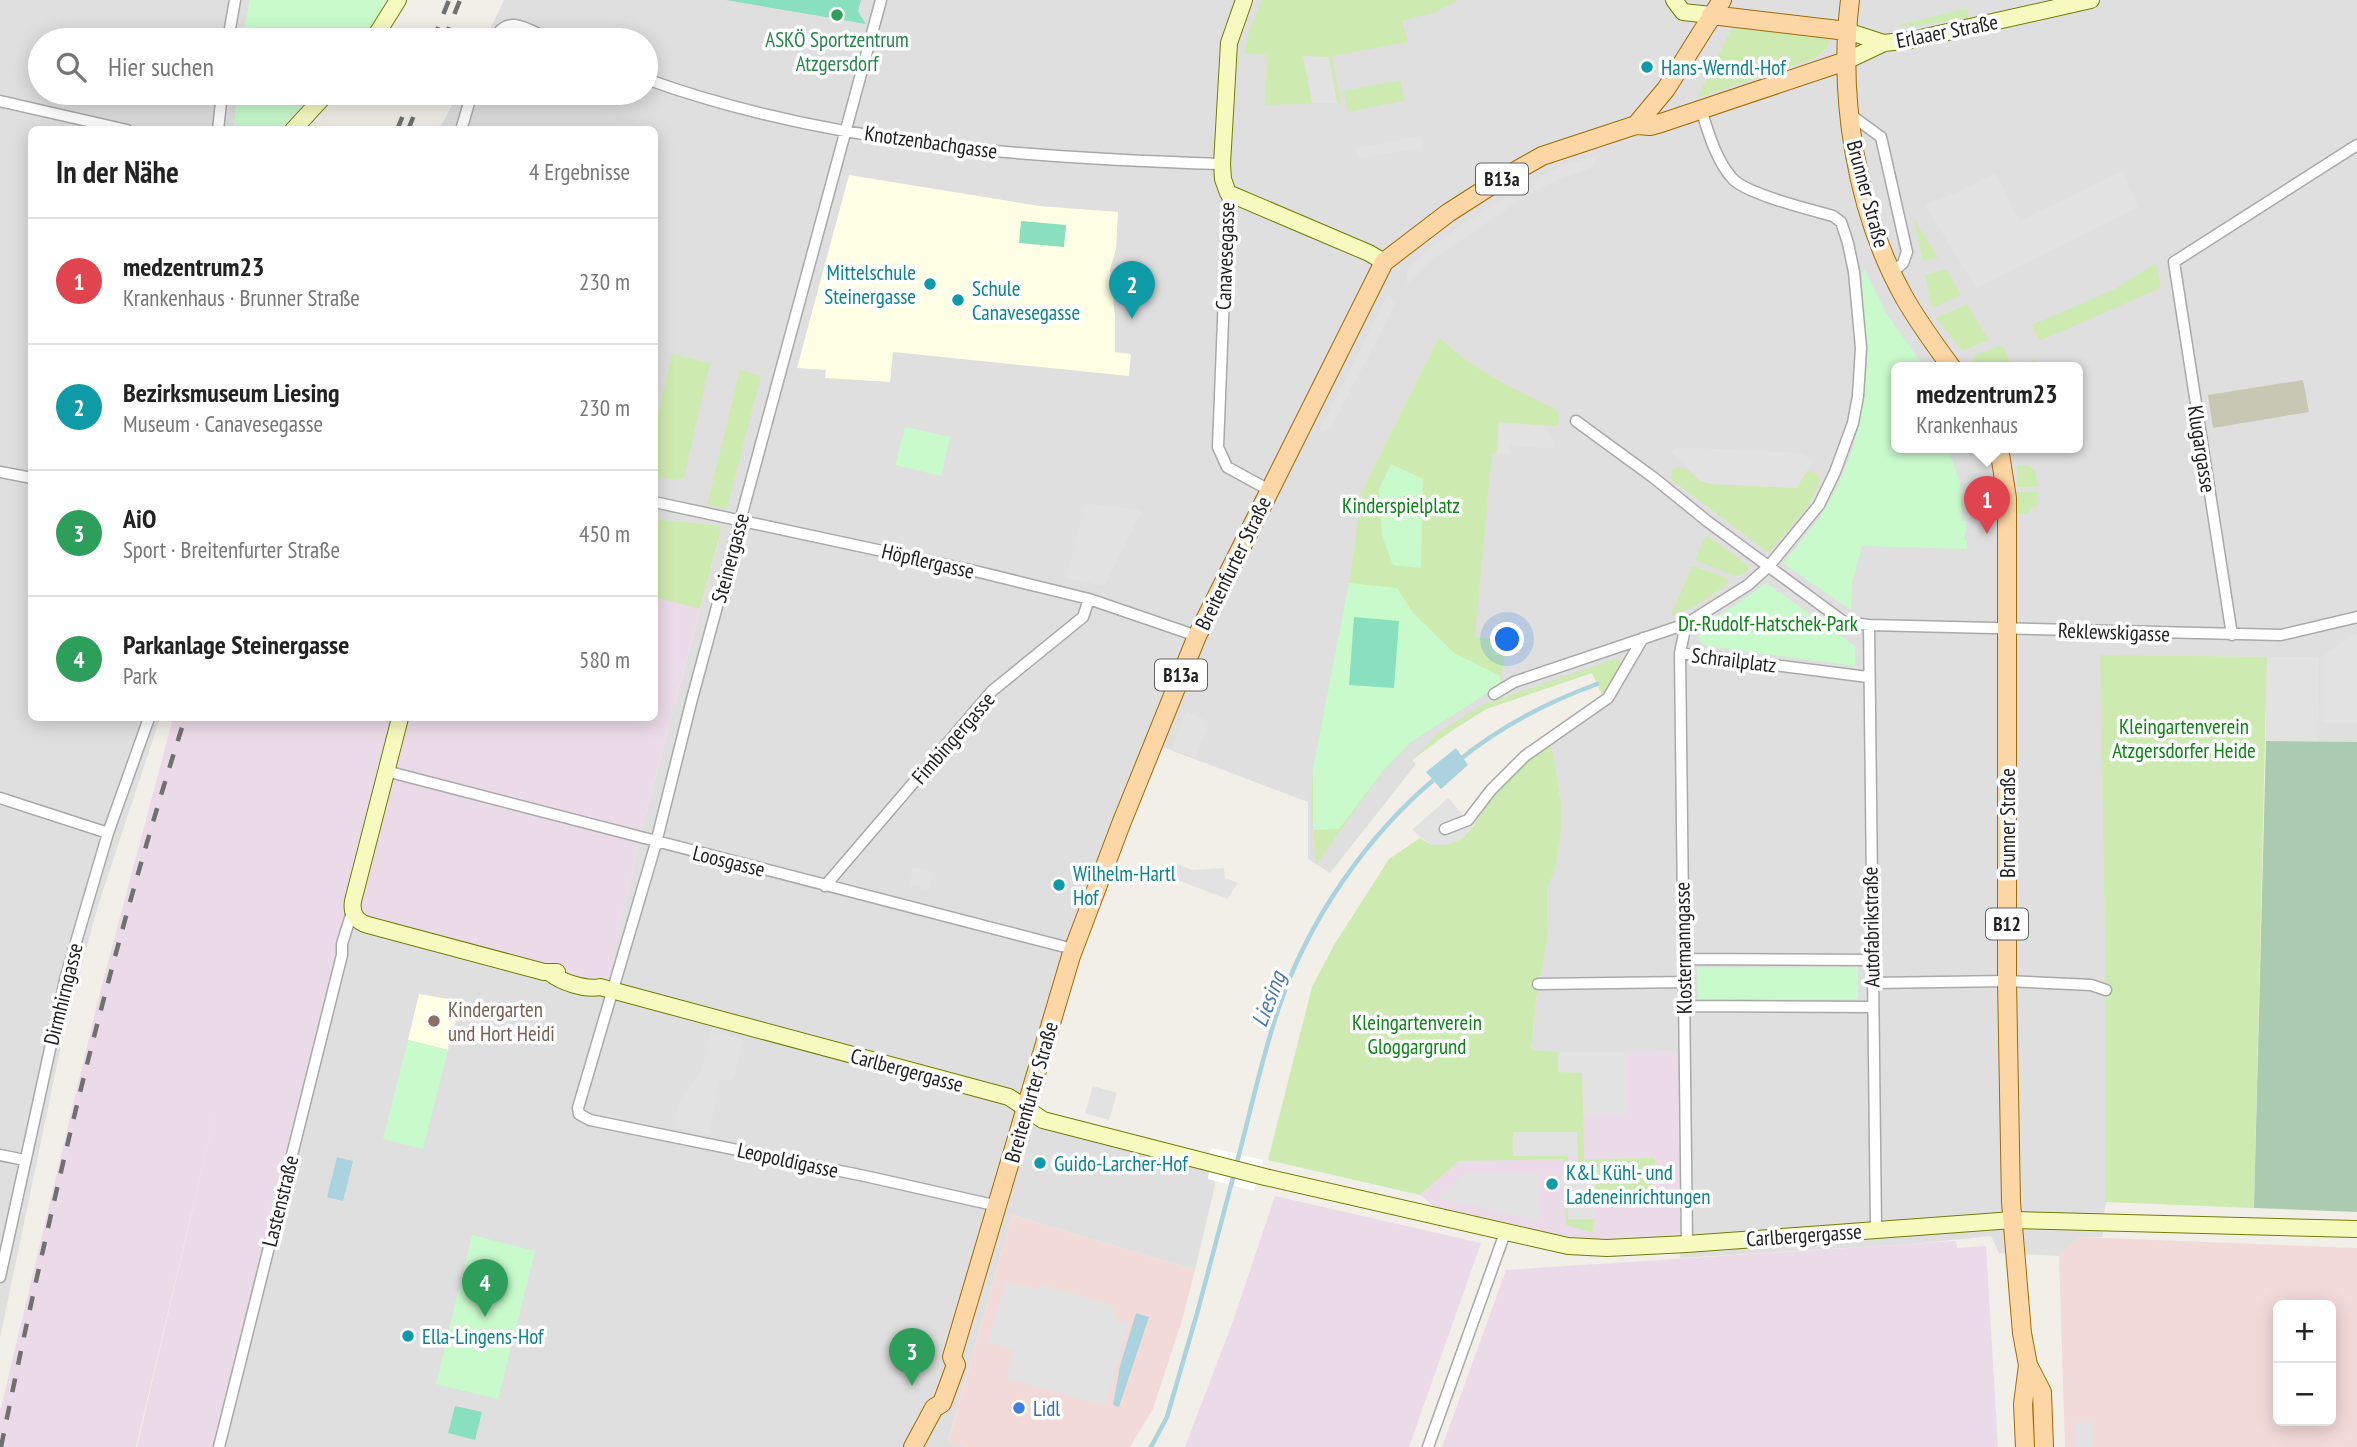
<!DOCTYPE html>
<html lang="de">
<meta charset="utf-8">
<style>
body{margin:0;font-family:"PT Sans Narrow",sans-serif;background:#f2f2f2;color:#222}
.controls{position:absolute;right:21px;bottom:21px;display:grid;overflow:hidden;border-radius:10px;box-shadow:0 4px 18px #0003}
.controls button{width:63px;height:63px;display:grid;place-items:center;padding:0;border:0;border-bottom:2px solid #e0e0e0;background:#fff;color:#222;font:35px sans-serif}
.you{position:absolute;left:1508px;top:640px;width:24px;height:24px;margin:-18px;border:5px solid #fff;border-radius:50%;background:#1a73e8;box-shadow:0 0 0 10px #1a73e833}
.badge{display:grid;place-items:center;width:46px;height:46px;border-radius:50%;background:#d40000;color:#fff;font-size:23px;font-weight:700}
.pin{position:absolute;translate:-50% -58px;filter:drop-shadow(0 2px 4px #0008)}
.pin::after{content:'';position:absolute;top:37px;width:24px;height:21px;background:inherit;clip-path:polygon(0 0,100% 0,50% 100%)}
.popup{position:absolute;left:1891px;top:362px;width:192px;height:91px;box-sizing:border-box;display:grid;place-content:center;border-radius:10px;background:#fff;filter:drop-shadow(0 2px 5px #0005);font-size:23px;white-space:nowrap;color:#767676}
.popup b{font-size:26px;color:#222}
.popup::after{content:'';position:absolute;left:50%;top:100%;margin-left:-14px;border:14px solid transparent;border-top-color:#fff}
.list{margin:0;padding:0;list-style:none}
h2{display:flex;justify-content:space-between;align-items:center;height:91px;margin:0;padding:0 28px;font-size:30px}
h2 small{font-size:23px;font-weight:400;color:#767676}
.list li{display:grid;grid-template-columns:46px 1fr auto;gap:21px;align-items:center;box-sizing:border-box;height:126px;padding:0 28px;border-top:2px solid #e0e0e0}
.list b{display:block;font-size:26px;white-space:nowrap}
.list p{margin:0;font-size:23px;white-space:nowrap;color:#767676}
.list em{font-size:23px;font-style:normal;color:#767676}
.icon{flex:none;width:38px;height:38px;fill:none;stroke:currentColor;stroke-width:2;stroke-linecap:round;stroke-linejoin:round}
.map{position:relative;flex:none;width:2357px;height:1447px;overflow:hidden}
.search{position:absolute;background:#fff;box-shadow:0 4px 18px #0003;left:28px;top:28px;width:630px;height:77px;display:flex;align-items:center;gap:18px;box-sizing:border-box;padding:0 24px;border-radius:38px;color:#767676;font-size:26px}
.panel{position:absolute;background:#fff;box-shadow:0 4px 18px #0003;left:28px;top:126px;width:630px;height:595px;border-radius:10px}
.map>svg:first-child{display:block}
.residential{fill:#e0dfdf;fill-rule:evenodd}
.commercial{fill:#f2dad9;fill-rule:evenodd}
.industrial{fill:#ebdbe8}
.education{fill:#ffffe5}
.construction{fill:#c7c7b4}
.grass{fill:#cdebb0}
.cemetery{fill:#aacbaf}
.park{fill:#c8facc}
.pitch{fill:#88e0be}
.parking{fill:#e2e2e2}
.water{fill:#aad3df}
.pier{fill:#fff}
.lines{fill:none;stroke-linecap:round;stroke-linejoin:round}
.stream{stroke:#aad3df;stroke-width:4.5}
.street-casing{stroke:#a9a9a9;stroke-width:13}
.secondary-casing{stroke:#707d05;stroke-width:18}
.primary-casing{stroke:#a06b00;stroke-width:20}
.street{stroke:#fff;stroke-width:10}
.secondary{stroke:#f7fabf;stroke-width:16}
.primary{stroke:#fcd6a4;stroke-width:18}
.rail{stroke:#707070;stroke-width:4.5;stroke-dasharray:14 14;stroke-linecap:butt}
.leisure-dot{fill:#2e9e5b;stroke:#fff;stroke-width:2.5}
.culture-dot{fill:#0f9aa8;stroke:#fff;stroke-width:2.5}
.education-dot{fill:#8d6e63;stroke:#fff;stroke-width:2.5}
.shop-dot{fill:#3f7fe0;stroke:#fff;stroke-width:2.5}
.labels{text-anchor:middle;dominant-baseline:central;stroke-width:7;stroke-linejoin:round;paint-order:stroke}
.shield{fill:#fff;stroke:#646464;stroke-width:2}
.shield-label{font-size:19px;font-weight:bold;fill:#222}
.street-label{font-size:21px;fill:#222;stroke:#fff}
.leisure-label{font-size:21px;fill:#27864d;stroke:#fff}
.culture-label{font-size:21px;fill:#0d838f;stroke:#fff;text-anchor:start}
.park-label{font-size:21px;fill:#0c8416;stroke:#fff}
.education-label{font-size:21px;fill:#785e54;stroke:#fff;text-anchor:start}
.shop-label{font-size:21px;fill:#366cbe;stroke:#fff;text-anchor:start}
.water-label{font-size:23px;font-style:italic;fill:#4a7aab;stroke:#fff}
</style>
<div class="map">
<svg width="2357" height="1447" viewBox="0 0 2357 1447">
<rect width="100%" height="100%" fill="#f2efe9"/>
<path class="residential" d="M 0,0 L 250,0 L 242,40 L 40,40 L 40,93 L 237,93 L 234,129 L 32,130 L 32,718 L 160,718 L 97,909 L 62,1041 L 0,1338 Z
M 504,0 L 2357,0 L 2357,742 L 2266,741 L 2266,657 L 2106,990 L 2106,1204 L 2102,1221 L 2103,1237 L 2079,1237 L 2059,1256 L 1999,1253 L 1991,1236 L 1912,1244 L 1680,1258 L 1674,1052 L 1544,1052 L 1531,1050 L 1538,984 L 1548,934 L 1547,889 L 1562,807 L 1551,742 L 1608,704 L 1592,673 L 1486,709 L 1448,733 L 1412,760 L 1416,764 L 1330,873 L 1308,859 L 1308,802 L 1152,743 L 1026,1108 L 1210,1163 L 1215,1185 L 1195,1270 L 1012,1215 L 948,1441 L 966,1447 L 218,1447 L 349,928 L 431,943 L 605,992 L 644,821 L 722,527 L 655,519 L 654,130 L 439,129 L 459,93 L 646,93 L 646,40 L 485,40 ZM 1896,368 L 2078,368 L 2078,448 L 1896,448 Z"/>
<path class="commercial" d="M 1012,1215 L 1195,1270 L 1183,1317 L 1153,1409 L 1130,1447 L 966,1447 L 948,1442 Z
M 2079,1237 L 2357,1248 L 2357,1447 L 2065,1447 L 2059,1256 ZM 2278,1305 L 2331,1305 L 2331,1421 L 2278,1421 Z"/>
<path class="industrial" d="M 655,519 L 722,526 L 644,821 L 605,993 L 431,943 L 349,928 L 218,1447 L 137,1447 L 218,1101 L 136,1447 L 0,1447 L 0,1412 L 98,1000 L 173,718 L 654,718 Z
M 1531,1050 L 1544,1052 L 1674,1051 L 1685,1061 L 1687,1244 L 1607,1248 L 1450,1219 L 1420,1195 L 1459,1161 Z
M 1275,1196 L 1481,1243 L 1409,1447 L 1185,1447 L 1233,1321 Z
M 1956,1241 L 1957,1248 L 1986,1246 L 1998,1447 L 1442,1447 L 1506,1270 Z"/>
<path class="education" d="M 849,175 L 1039,206 L 1118,212 L 1116,249 L 1110,270 L 1115,317 L 1115,352 L 1131,354 L 1129,376 L 893,352 L 890,382 L 825,378 L 826,370 L 797,368 Z
M 419,994 L 461,1001 L 448,1050 L 408,1040 Z"/>
<path class="construction" d="M 2303,380 L 2309,412 L 2213,428 L 2208,395 Z"/>
<path class="grass" d="M 1262,0 L 1459,0 L 1433,13 L 1402,21 L 1408,42 L 1332,56 L 1341,103 L 1265,105 L 1267,55 L 1244,53 L 1249,31 Z
M 1967,8 L 1969,19 L 1901,27 L 1900,25 Z
M 1732,28 L 1829,38 L 1828,46 L 1814,59 L 1697,98 Z
M 1400,80 L 1404,101 L 1348,112 L 1344,91 Z
M 1913,218 L 1938,258 L 1923,261 Z
M 2156,263 L 2161,288 L 2039,341 L 2032,325 L 2113,290 Z
M 1946,269 L 1961,295 L 1932,308 L 1925,275 Z
M 1967,304 L 1989,340 L 1962,351 L 1936,318 Z
M 1439,337 C 1473,371 1515,389 1557,410 L 1559,420 L 1557,426 L 1499,423 L 1497,453 L 1492,453 L 1475,637 L 1507,641 L 1500,685 L 1411,742 L 1382,772 L 1316,865 L 1311,804 L 1313,768 L 1349,583 L 1363,489 Z
M 2002,345 L 2012,367 L 2035,360 L 2035,368 L 1974,368 L 1971,363 L 1975,355 Z
M 672,354 L 710,363 L 684,478 L 677,480 L 660,477 L 659,480 L 655,479 L 655,429 Z
M 740,370 L 761,376 L 727,509 L 707,505 Z
M 2017,465 L 2028,465 L 2036,472 L 2037,487 L 2017,487 Z
M 1679,467 C 1691,469 1697,481 1711,484 L 1796,488 L 1807,472 C 1814,471 1817,473 1820,480 C 1812,508 1787,531 1769,553 L 1672,480 L 1671,471 Z
M 2017,492 L 2037,492 L 2037,507 L 2032,507 L 2028,514 L 2017,514 Z
M 655,519 L 722,526 L 700,609 L 655,597 Z
M 1706,535 L 1749,566 L 1748,571 L 1742,575 L 1735,576 L 1695,560 Z
M 1692,566 L 1727,578 L 1729,584 L 1695,606 L 1671,616 Z
M 2100,655 L 2267,657 L 2254,1208 L 2105,1202 L 2106,990 Z
M 1618,658 L 1621,665 L 1609,689 L 1602,695 L 1592,673 L 1486,709 L 1448,733 L 1412,760 L 1438,733 L 1482,705 Z
M 1551,742 L 1562,807 L 1560,841 L 1555,869 L 1547,889 L 1548,934 L 1541,976 L 1539,976 L 1531,1050 L 1558,1052 L 1559,1072 L 1583,1072 L 1584,1159 L 1655,1158 L 1653,1197 L 1606,1199 L 1596,1191 L 1595,1181 L 1579,1181 L 1577,1132 L 1514,1156 L 1568,1156 L 1568,1219 L 1595,1219 L 1593,1233 L 1566,1225 L 1564,1159 L 1459,1161 L 1420,1195 L 1268,1160 L 1312,987 L 1334,945 L 1389,859 L 1420,838 L 1431,845 L 1462,839 L 1473,826 L 1494,795 L 1523,763 Z"/>
<path class="cemetery" d="M 2266,741 L 2357,742 L 2357,1212 L 2254,1208 Z"/>
<path class="park" d="M 250,0 L 386,0 L 374,23 L 360,40 L 242,40 Z
M 237,93 L 315,93 L 280,129 L 234,129 Z
M 1864,268 L 1886,313 L 1925,368 L 1896,368 L 1896,448 L 1948,448 L 1960,483 L 1962,520 L 1967,521 L 1964,540 L 1967,540 L 1967,549 L 1862,546 L 1852,583 L 1851,610 L 1783,563 C 1798,545 1814,527 1826,507 C 1855,459 1868,403 1867,347 C 1867,325 1859,285 1864,268 Z
M 905,427 L 950,437 L 941,476 L 895,465 Z
M 1391,464 L 1423,479 L 1421,568 L 1393,565 L 1382,536 L 1379,489 Z
M 1349,583 L 1397,588 L 1413,613 L 1454,653 L 1500,676 L 1500,685 L 1411,742 L 1382,772 L 1339,829 L 1313,830 L 1313,768 Z
M 1766,583 L 1855,646 L 1855,666 L 1706,646 L 1700,641 L 1699,634 L 1705,624 L 1734,606 Z
M 1858,967 L 1858,999 L 1698,999 L 1697,968 Z
M 408,1040 L 448,1050 L 423,1149 L 383,1139 Z
M 472,1235 L 535,1251 L 498,1399 L 436,1384 Z"/>
<path class="pitch" d="M 726,0 L 861,0 L 858,11 L 866,24 Z
M 1021,221 L 1066,225 L 1064,247 L 1019,243 Z
M 1354,617 L 1399,621 L 1394,688 L 1349,685 Z
M 455,1406 L 482,1412 L 475,1440 L 448,1433 Z"/>
<path class="parking" d="M 1303,56 L 1329,57 L 1337,103 L 1312,103 Z
M 1421,136 L 1423,148 L 1358,159 L 1356,148 Z
M 1600,155 L 1591,168 L 1566,176 L 1532,192 L 1511,206 L 1433,259 L 1407,285 L 1407,269 L 1431,247 L 1468,221 L 1526,183 L 1562,166 Z
M 2122,171 L 2138,207 L 1976,288 L 1925,205 L 1958,192 L 1996,173 L 2019,221 Z
M 1388,294 L 1396,303 L 1330,430 L 1318,433 Z
M 1499,422 L 1547,426 L 1554,442 L 1554,449 L 1510,445 L 1510,455 L 1497,453 Z
M 1675,447 L 1801,453 L 1813,461 L 1796,488 L 1711,484 L 1700,481 L 1672,452 Z
M 1085,503 L 1142,511 L 1104,586 L 1066,578 Z
M 2357,632 L 2357,723 L 2323,723 L 2322,656 Z
M 2267,657 L 2319,657 L 2318,741 L 2266,741 Z
M 1186,712 L 1209,722 L 1196,758 L 1172,749 Z
M 1448,798 L 1473,826 L 1462,839 L 1447,845 L 1431,845 L 1412,830 Z
M 1175,863 L 1192,870 L 1224,868 L 1225,878 L 1238,883 L 1227,899 L 1159,873 L 1162,865 L 1172,869 Z
M 913,867 L 933,872 L 929,890 L 909,886 Z
M 711,1031 L 744,1039 L 733,1081 L 720,1080 L 709,1135 L 674,1127 L 680,1099 L 700,1074 Z
M 1558,1052 L 1627,1052 L 1628,1114 L 1583,1115 L 1582,1073 L 1558,1072 Z
M 1093,1086 L 1117,1093 L 1109,1120 L 1085,1113 Z
M 1513,1132 L 1577,1132 L 1577,1156 L 1513,1156 Z
M 1539,1173 L 1540,1221 L 1438,1198 L 1465,1174 Z
M 1568,1181 L 1596,1181 L 1595,1219 L 1568,1219 Z
M 1006,1281 L 1038,1289 L 1040,1284 L 1112,1305 L 1117,1320 L 1129,1324 L 1105,1406 L 1006,1378 L 1014,1350 L 988,1342 Z
M 2093,1422 L 2094,1447 L 2075,1447 L 2074,1423 Z"/>
<path class="water" d="M 1456,748 L 1468,765 L 1441,789 L 1426,772 Z
M 337,1157 L 353,1161 L 343,1201 L 327,1197 Z
M 1136,1313 L 1149,1317 L 1119,1407 L 1113,1405 L 1120,1366 Z"/>
<path class="pier" d="M 1212,1148 L 1263,1160 L 1254,1191 L 1208,1179 L 1210,1163 L 1206,1158 Z"/>
<g class="lines">
<path class="stream" d="M 1458,761 C 1498,728 1548,702 1597,684
M 1236,1166 C 1250,1114 1261,1061 1278,1010 C 1307,922 1366,836 1437,777
M 1151,1447 L 1167,1417 L 1198,1310 L 1234,1174"/>
<g class="street-casing">
<path id="street" d="M 881,0 L 692,699 L 656,843 L 578,1108 L 579,1114 L 590,1120 L 865,1176 L 998,1206
M 228,40 L 235,0
M 494,40 C 507,12 529,30 550,40
M 646,79 C 829,145 1029,158 1222,164
M 0,101 L 127,130
M 1848,113 L 1881,137 L 1907,252 L 1903,263 L 1892,273
M 218,130 L 222,93
M 461,130 L 472,93
M 1228,193 L 1218,447 L 1227,467 L 1269,490
M 1576,421 L 1654,478 L 1707,521 L 1844,622 L 1869,625 L 2281,635 L 2357,617
M 0,472 L 32,478
M 654,502 L 975,571 L 1089,599 L 1197,636
M 1686,624 L 1680,653 L 1687,1244
M 1869,625 L 1876,1230
M 2232,635 L 2174,262 L 2357,145
M 1680,653 L 1868,677
M 1494,694 L 1514,682 L 1686,624 L 1748,585 L 1769,566 L 1819,505 L 1835,472 L 1853,423 L 1858,396 L 1861,348 L 1854,272 L 1848,243 L 1841,222 L 1833,216 C 1812,210 1745,194 1732,178 C 1716,160 1708,132 1701,109
M 386,771 L 1073,949
M 0,798 L 108,833
M 1445,829 L 1468,820 L 1491,790 L 1525,756 L 1608,698 L 1643,638
M 825,886 L 992,691 L 1083,617 L 1089,599
M 1683,959 L 1871,960
M 1872,983 L 2007,981 L 2091,985 L 2106,990
M 1538,984 L 1685,982
M 1684,1006 L 1872,1007
M 0,1155 L 25,1160
M 0,1277 L 66,976 L 108,833 L 149,718
M 219,1447 L 342,955 L 342,944 L 352,912
M 1428,1447 L 1505,1233"/>
</g>
<g class="secondary-casing">
<path id="secondary" d="M 1244,0 L 1229,43 L 1222,164 L 1223,179 L 1228,193 L 1369,253 L 1384,262
M 1674,0 L 1683,12 L 1711,15
M 1847,31 L 1884,43
M 373,40 L 398,0
M 1846,61 L 1884,43 L 1912,40 L 2091,0
M 293,130 L 327,93
M 400,718 L 353,901 C 351,913 356,922 368,925 L 544,972 L 557,972
M 550,973 C 561,982 585,990 600,987 L 1009,1097 L 1043,1120 L 1265,1177 L 1568,1246 L 1607,1248 L 1687,1244 L 2013,1220 L 2357,1229"/>
</g>
<g class="primary-casing">
<path id="primary" d="M 1850,0 C 1838,97 1856,211 1904,297 C 1918,322 1935,345 1952,368
M 1711,15 L 1847,31
M 1636,125 L 1650,126 L 1661,123 L 1846,61
M 1999,448 L 2007,498 L 2007,981 L 2011,1202 L 2022,1333 L 2028,1365 L 2042,1392 L 2044,1447
M 913,1447 L 934,1408 L 942,1403 L 956,1365 L 952,1357 L 1071,956 L 1121,824 L 1197,636 L 1384,262 L 1448,213 L 1498,181 L 1542,156 L 1636,125 L 1666,89 L 1722,0
M 2025,1447 L 2023,1404 L 2028,1365"/>
</g>
<use href="#street" class="street"/>
<use href="#secondary" class="secondary"/>
<use href="#primary" class="primary"/>
<path class="rail" d="M 433,40 L 449,0
M 444,40 L 460,0
M 397,130 L 412,93
M 408,130 L 423,93
M 1,1447 C 51,1201 109,956 185,718"/>
</g>
<circle class="leisure-dot" cx="837" cy="15" r="7"/>
<g class="culture-dot">
<circle cx="1647" cy="67" r="7"/>
<circle cx="930" cy="284" r="7"/>
<circle cx="958" cy="300" r="7"/>
<circle cx="1059" cy="885" r="7"/>
<circle cx="1040" cy="1163" r="7"/>
<circle cx="1552" cy="1184" r="7"/>
<circle cx="408" cy="1336" r="7"/>
</g>
<circle class="education-dot" cx="434" cy="1021" r="7"/>
<circle class="shop-dot" cx="1019" cy="1408" r="7"/>
<g class="labels">
<g class="shield">
<rect x="1476" y="163.5" width="52" height="31" rx="5"/>
<rect x="1155" y="659.5" width="52" height="31" rx="5"/>
<rect x="1986" y="908.5" width="42" height="31" rx="5"/>
</g>
<g class="shield-label">
<text x="1502" y="179">B13a</text>
<text x="1181" y="675">B13a</text>
<text x="2007" y="924">B12</text>
</g>
<g class="street-label">
<text transform="translate(1947 31) rotate(-11)">Erlaaer Straße</text>
<text transform="translate(931 142) rotate(8)">Knotzenbachgasse</text>
<text transform="translate(1868 194) rotate(75)">Brunner Straße</text>
<text transform="translate(1225 256) rotate(-88)">Canavesegasse</text>
<text transform="translate(2202 449) rotate(81)">Klugargasse</text>
<text transform="translate(730 558) rotate(-75)">Steinergasse</text>
<text transform="translate(928 561) rotate(13)">Höpflergasse</text>
<text transform="translate(1233 563) rotate(-64)">Breitenfurter Straße</text>
<text transform="translate(2114 632) rotate(2)">Reklewskigasse</text>
<text transform="translate(1734 660) rotate(7)">Schrailplatz</text>
<text transform="translate(953 738) rotate(-49)">Fimbingergasse</text>
<text transform="translate(2007 823) rotate(-90)">Brunner Straße</text>
<text transform="translate(729 861) rotate(14)">Loosgasse</text>
<text transform="translate(1871 927) rotate(-91)">Autofabrikstraße</text>
<text transform="translate(1683 948) rotate(-91)">Klostermanngasse</text>
<text transform="translate(63 994) rotate(-76)">Dirmhirngasse</text>
<text transform="translate(907 1070) rotate(15)">Carlbergergasse</text>
<text transform="translate(1031 1092) rotate(-74)">Breitenfurter Straße</text>
<text transform="translate(788 1160) rotate(12)">Leopoldigasse</text>
<text transform="translate(280 1201) rotate(-76)">Lastenstraße</text>
<text transform="translate(1804 1235) rotate(-4)">Carlbergergasse</text>
</g>
<g class="leisure-label">
<text x="837" y="39">ASKÖ Sportzentrum<tspan x="837" dy="24">Atzgersdorf</tspan></text>
</g>
<g class="culture-label">
<text x="1661" y="67">Hans-Werndl-Hof</text>
<text x="916" y="272" text-anchor="end">Mittelschule<tspan x="916" dy="24">Steinergasse</tspan></text>
<text x="972" y="288">Schule<tspan x="972" dy="24">Canavesegasse</tspan></text>
<text x="1073" y="873">Wilhelm-Hartl<tspan x="1073" dy="24">Hof</tspan></text>
<text x="1054" y="1163">Guido-Larcher-Hof</text>
<text x="1566" y="1172">K&amp;L Kühl- und<tspan x="1566" dy="24">Ladeneinrichtungen</tspan></text>
<text x="422" y="1336">Ella-Lingens-Hof</text>
</g>
<g class="park-label">
<text x="1401" y="505">Kinderspielplatz</text>
<text x="1768" y="623">Dr.-Rudolf-Hatschek-Park</text>
<text x="2184" y="726">Kleingartenverein<tspan x="2184" dy="24">Atzgersdorfer Heide</tspan></text>
<text x="1417" y="1022">Kleingartenverein<tspan x="1417" dy="24">Gloggargrund</tspan></text>
</g>
<g class="education-label">
<text x="448" y="1009">Kindergarten<tspan x="448" dy="24">und Hort Heidi</tspan></text>
</g>
<g class="shop-label">
<text x="1033" y="1408">Lidl</text>
</g>
<g class="water-label">
<text transform="translate(1268 999) rotate(-69)">Liesing</text>
</g>
</g>
</svg>
<div class="controls">
<button>+</button>
<button>−</button>
</div>
<div class="you"></div>
<div class="pin badge" style="left:1987px;top:534px;background:#e0444e">1</div>
<div class="popup"><b>medzentrum23</b>Krankenhaus</div>
<div class="pin badge" style="left:1132px;top:319px;background:#0f9aa8">2</div>
<div class="pin badge" style="left:912px;top:1386px;background:#2e9e5b">3</div>
<div class="pin badge" style="left:485px;top:1317px;background:#2e9e5b">4</div>
<div class="search"><svg class="icon" aria-label="search" viewBox="0 0 24 24"><circle cx="10" cy="10" r="6"/><path d="M15 15l6 6"/></svg>Hier suchen</div>
<section class="panel">
<h2>In der Nähe<small>4 Ergebnisse</small></h2>
<ul class="list">
<li><span class="badge" style="background:#e0444e">1</span><div><b>medzentrum23</b><p>Krankenhaus · Brunner Straße</p></div><em>230 m</em></li>
<li><span class="badge" style="background:#0f9aa8">2</span><div><b>Bezirksmuseum Liesing</b><p>Museum · Canavesegasse</p></div><em>230 m</em></li>
<li><span class="badge" style="background:#2e9e5b">3</span><div><b>AiO</b><p>Sport · Breitenfurter Straße</p></div><em>450 m</em></li>
<li><span class="badge" style="background:#2e9e5b">4</span><div><b>Parkanlage Steinergasse</b><p>Park</p></div><em>580 m</em></li>
</ul>
</section>
</div>
